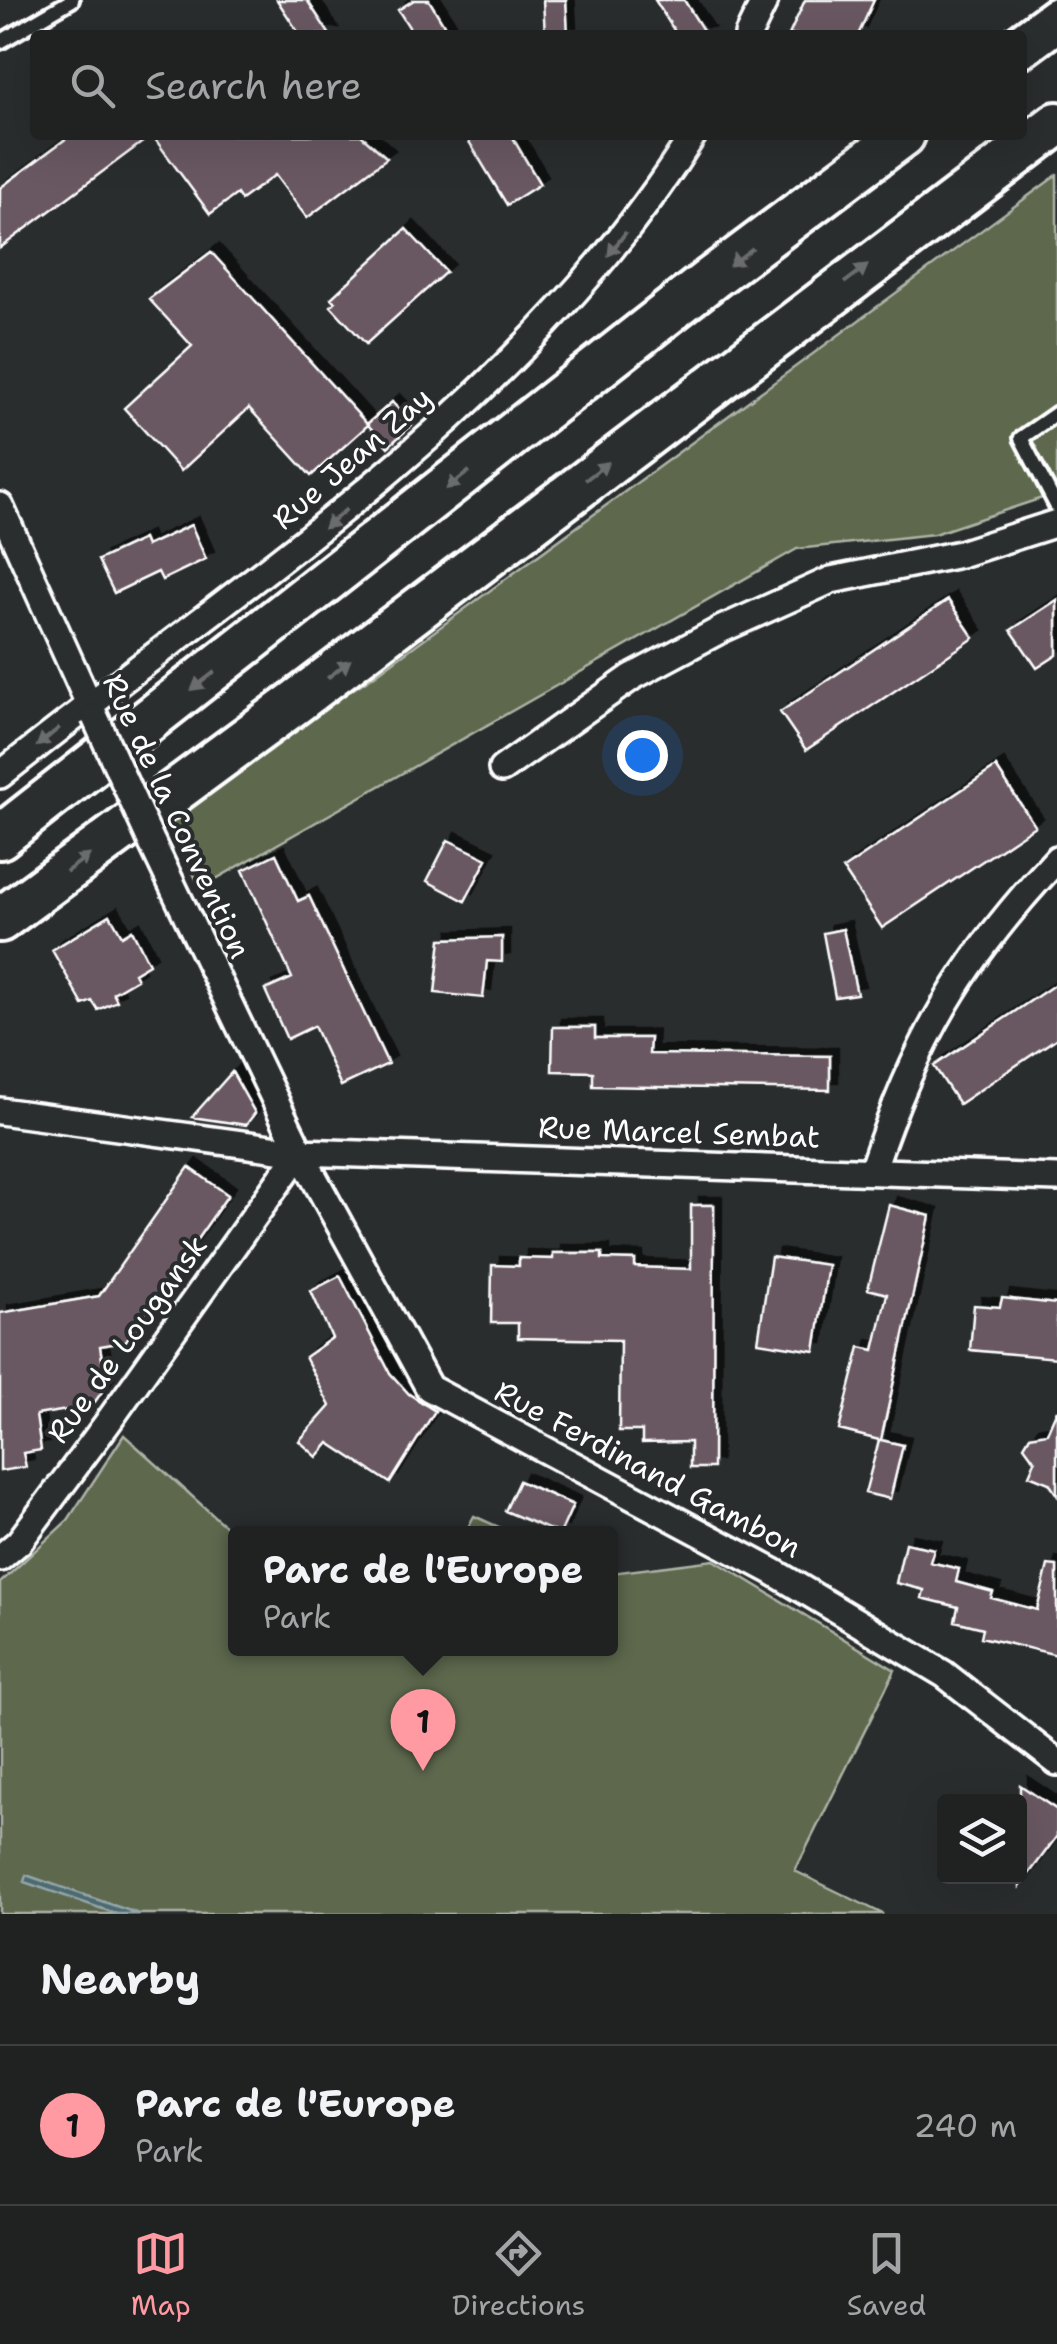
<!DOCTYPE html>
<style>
body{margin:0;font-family:"Shantell Sans",sans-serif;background:#2d2f2f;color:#f1f3f6}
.controls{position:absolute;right:30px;bottom:30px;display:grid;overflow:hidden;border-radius:10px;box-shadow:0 10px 40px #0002}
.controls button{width:90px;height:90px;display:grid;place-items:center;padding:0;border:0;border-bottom:2px solid #3d3f40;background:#202222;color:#f1f3f6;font:50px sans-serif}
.you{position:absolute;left:642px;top:755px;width:35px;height:35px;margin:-25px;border:8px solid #fff;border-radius:50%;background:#1a73e8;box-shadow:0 0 0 15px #1a73e833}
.badge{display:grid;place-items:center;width:65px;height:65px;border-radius:50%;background:#ff9aa2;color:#111;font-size:32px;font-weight:700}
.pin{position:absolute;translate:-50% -82px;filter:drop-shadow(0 2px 5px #0008)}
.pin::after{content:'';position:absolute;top:52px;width:35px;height:30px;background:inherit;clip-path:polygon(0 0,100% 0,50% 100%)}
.popup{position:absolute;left:228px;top:1526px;width:390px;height:130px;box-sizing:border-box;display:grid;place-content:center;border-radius:10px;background:#202222;filter:drop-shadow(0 2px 8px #0005);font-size:32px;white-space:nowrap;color:#a2a4a5}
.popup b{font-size:38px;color:#f1f3f6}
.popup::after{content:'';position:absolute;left:50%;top:100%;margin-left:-20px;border:20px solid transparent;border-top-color:#202222}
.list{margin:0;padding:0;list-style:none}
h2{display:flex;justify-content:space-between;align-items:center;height:130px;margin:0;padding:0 40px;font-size:42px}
h2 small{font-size:32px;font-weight:400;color:#a2a4a5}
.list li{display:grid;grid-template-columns:65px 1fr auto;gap:30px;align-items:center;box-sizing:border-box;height:160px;padding:0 40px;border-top:2px solid #3d3f40}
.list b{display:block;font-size:38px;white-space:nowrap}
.list p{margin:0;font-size:32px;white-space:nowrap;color:#a2a4a5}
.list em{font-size:32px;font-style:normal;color:#a2a4a5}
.icon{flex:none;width:55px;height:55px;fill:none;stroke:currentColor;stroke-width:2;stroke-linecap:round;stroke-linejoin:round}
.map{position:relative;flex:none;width:1057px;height:1914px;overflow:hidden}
.search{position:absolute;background:#202222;box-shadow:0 10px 40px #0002;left:30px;right:30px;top:30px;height:110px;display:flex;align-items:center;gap:25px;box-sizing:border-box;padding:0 35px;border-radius:10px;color:#a2a4a5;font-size:38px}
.sheet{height:290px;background:#202222}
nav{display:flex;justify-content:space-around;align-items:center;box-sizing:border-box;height:140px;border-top:2px solid #3d3f40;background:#202222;font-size:28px;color:#a2a4a5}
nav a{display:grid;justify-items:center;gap:5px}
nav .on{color:#ff9aa2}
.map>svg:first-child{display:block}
.green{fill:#5d674e;stroke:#aeb3a6;stroke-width:2.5}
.water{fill:#4d6b6f;stroke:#94a6a9;stroke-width:2.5}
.building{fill:#695862;stroke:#fff;stroke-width:2.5;filter:url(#shadow)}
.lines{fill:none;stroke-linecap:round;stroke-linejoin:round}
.service-casing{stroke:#fff;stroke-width:20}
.minor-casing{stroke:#fff;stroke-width:32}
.trunk-casing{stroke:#fff;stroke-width:50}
.service{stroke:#2a2d2e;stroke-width:12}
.minor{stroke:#2a2d2e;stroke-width:25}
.trunk{stroke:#2a2d2e;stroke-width:42}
.minor-bridge-casing{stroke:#fff;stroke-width:32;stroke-linecap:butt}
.minor-bridge{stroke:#2a2d2e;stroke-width:25}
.oneway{fill:#6a6c6d}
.labels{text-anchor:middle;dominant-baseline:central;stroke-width:8;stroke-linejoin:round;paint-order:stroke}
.street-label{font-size:30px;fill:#fff;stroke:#2a2d2e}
</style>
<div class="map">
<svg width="1057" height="1914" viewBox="0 0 1057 1914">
<defs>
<filter id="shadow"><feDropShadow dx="8" dy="-8" stdDeviation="0" flood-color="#0009"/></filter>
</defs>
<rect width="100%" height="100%" fill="#2a2d2e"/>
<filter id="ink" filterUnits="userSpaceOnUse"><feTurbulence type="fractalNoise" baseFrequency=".01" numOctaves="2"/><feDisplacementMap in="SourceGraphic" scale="20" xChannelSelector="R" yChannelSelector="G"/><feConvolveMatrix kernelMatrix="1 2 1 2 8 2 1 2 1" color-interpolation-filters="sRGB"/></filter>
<g filter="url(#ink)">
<path class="green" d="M 1057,175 L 1057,493 L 934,534 L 797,549 L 200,888 L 165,811 L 372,677 Z
M 124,1435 L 235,1535 L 235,1648 L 394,1648 L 406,1657 L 411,1648 L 610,1648 L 611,1573 L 714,1560 L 895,1670 L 795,1871 L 883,1914 L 0,1914 L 0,1583 L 68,1520 Z
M 474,1516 L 512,1533 L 465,1533 Z"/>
<path class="water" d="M 26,1875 L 139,1914 L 117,1914 L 24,1882 Z"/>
<path class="building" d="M 277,0 L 307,0 L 330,35 L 300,35 Z
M 414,0 L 429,0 L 450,35 L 414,35 L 398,10 Z
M 543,0 L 566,0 L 568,35 L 545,35 Z
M 655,0 L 684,0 L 706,35 L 677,35 Z
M 805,0 L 874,0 L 858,35 L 789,35 Z
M 71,135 L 152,135 L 0,248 L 0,188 Z
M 152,135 L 361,135 L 387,158 L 307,218 L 275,175 L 241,200 L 237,194 L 210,214 Z
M 465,135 L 511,135 L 540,184 L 507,205 Z
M 406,229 L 446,272 L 366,344 L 331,306 L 335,302 L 331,298 Z
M 211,252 L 367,424 L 392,402 L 413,424 L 388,447 L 368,425 L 311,476 L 249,408 L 181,471 L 124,408 L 192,346 L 149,299 Z
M 191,525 L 206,559 L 162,580 L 158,572 L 114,593 L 98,560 L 143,539 L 146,546 Z
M 948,600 L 974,638 L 806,750 L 780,712 Z
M 1057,600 L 1057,655 L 1037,668 L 1011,630 Z
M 996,767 L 1035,826 L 882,928 L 843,869 Z
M 448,840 L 487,859 L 465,901 L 427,881 Z
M 276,854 L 298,901 L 309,896 L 388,1064 L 341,1086 L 314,1026 L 287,1039 L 265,990 L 292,978 L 243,870 Z
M 110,915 L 122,936 L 132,930 L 149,964 L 134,973 L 137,979 L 113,993 L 117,1001 L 98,1010 L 92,1001 L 83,1005 L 52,950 Z
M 843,929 L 857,994 L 835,997 L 823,933 Z
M 502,937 L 502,962 L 487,961 L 483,998 L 435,993 L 441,939 Z
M 1057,983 L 1057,1038 L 959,1104 L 934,1066 Z
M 553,1027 L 595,1027 L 595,1038 L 650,1038 L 649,1054 L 830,1056 L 830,1090 L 593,1086 L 593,1072 L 552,1071 Z
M 232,1072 L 255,1113 L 246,1125 L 192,1117 Z
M 189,1167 L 228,1195 L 125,1342 L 100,1346 L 106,1386 L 92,1406 L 36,1415 L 41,1450 L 23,1453 L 26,1467 L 0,1471 L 0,1313 L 99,1296 Z
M 691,1205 L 714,1205 L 713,1468 L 690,1468 L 690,1442 L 642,1443 L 642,1431 L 619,1431 L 620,1340 L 518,1338 L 518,1323 L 491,1323 L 492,1265 L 519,1266 L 519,1258 L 553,1259 L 553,1253 L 602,1253 L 602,1259 L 635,1260 L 635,1267 L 691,1269 Z
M 889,1205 L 930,1216 L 881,1440 L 903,1445 L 890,1499 L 865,1493 L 879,1440 L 839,1430 L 860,1347 L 874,1350 L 887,1294 L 868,1289 Z
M 771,1257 L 828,1265 L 815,1351 L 758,1342 Z
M 340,1276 L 390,1373 L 409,1394 L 435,1411 L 390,1483 L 329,1443 L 317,1457 L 299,1441 L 330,1406 L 305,1357 L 332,1338 L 311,1291 Z
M 1002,1298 L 1057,1304 L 1057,1358 L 970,1350 L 974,1305 L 1000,1307 Z
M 1057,1410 L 1057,1495 L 1049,1483 L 1029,1475 L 1035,1461 L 1024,1446 L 1030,1436 L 1047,1433 Z
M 519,1481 L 573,1505 L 560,1534 L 505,1511 Z
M 905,1543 L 934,1549 L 930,1562 L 959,1569 L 956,1582 L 993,1592 L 991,1598 L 1037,1610 L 1048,1565 L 1057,1566 L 1057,1655 L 981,1637 L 983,1628 L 955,1621 L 958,1607 L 922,1598 L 924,1590 L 896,1583 Z
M 1020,1785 L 1057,1810 L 1057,1836 L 1020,1886 Z"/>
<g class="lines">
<g class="service-casing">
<path id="service" d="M 0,42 L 72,0
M 1057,413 L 1021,438 L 1057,507"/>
</g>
<g class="minor-casing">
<path id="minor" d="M 748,35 L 765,0
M 0,506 L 94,715
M 502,769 L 632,677 L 722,629 L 831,580 L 960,554 L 1057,523
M 0,775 C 245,579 523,407 693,135
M 152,843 L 300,1152 L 429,1388 L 772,1571 L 944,1674 L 1057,1762
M 0,1111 L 300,1152 L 1057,1178
M 872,1171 C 916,1039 962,960 1057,859
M 0,1558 L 19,1542 L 106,1425 L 300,1152"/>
</g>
<g class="trunk-casing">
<path id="trunk" d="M 1022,45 L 1057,19
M 0,837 L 712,278 L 903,135
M 0,920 L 296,702 L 1057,124"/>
</g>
<use href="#service" class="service"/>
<use href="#minor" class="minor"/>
<use href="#trunk" class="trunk"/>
<g class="minor-bridge-casing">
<path id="minor-bridge" d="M 95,717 L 152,843"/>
</g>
<use href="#minor-bridge" class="minor-bridge"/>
</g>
<defs><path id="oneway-solid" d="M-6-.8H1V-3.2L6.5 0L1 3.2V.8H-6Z" transform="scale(2.5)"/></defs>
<g class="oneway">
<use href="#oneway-solid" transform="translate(617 244) rotate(127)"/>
<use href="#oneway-solid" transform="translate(741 257) rotate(143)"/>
<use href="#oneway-solid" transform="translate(856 274) rotate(-37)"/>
<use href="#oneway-solid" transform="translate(597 471) rotate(-38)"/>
<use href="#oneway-solid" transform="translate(458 480) rotate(142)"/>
<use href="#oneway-solid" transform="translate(335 519) rotate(139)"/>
<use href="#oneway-solid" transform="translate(339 669) rotate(-38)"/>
<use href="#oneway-solid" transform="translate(203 681) rotate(142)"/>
<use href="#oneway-solid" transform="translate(48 737) rotate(141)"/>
<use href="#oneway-solid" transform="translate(78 863) rotate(-36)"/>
</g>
</g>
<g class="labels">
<g class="street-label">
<text transform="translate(352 458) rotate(-41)">Rue Jean Zay</text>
<text transform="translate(177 816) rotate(65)">Rue de la Convention</text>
<text transform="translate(679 1132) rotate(2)">Rue Marcel Sembat</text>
<text transform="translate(127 1339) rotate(-54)">Rue de Lougansk</text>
<text transform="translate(648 1469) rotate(28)">Rue Ferdinand Gambon</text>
</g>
</g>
</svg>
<div class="controls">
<button><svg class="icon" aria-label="layers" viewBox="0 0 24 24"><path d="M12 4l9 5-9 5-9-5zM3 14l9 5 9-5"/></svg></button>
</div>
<div class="you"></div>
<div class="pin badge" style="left:423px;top:1771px">1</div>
<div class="popup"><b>Parc de l'Europe</b>Park</div>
<div class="search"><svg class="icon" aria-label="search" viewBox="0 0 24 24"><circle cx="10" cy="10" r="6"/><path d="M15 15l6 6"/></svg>Search here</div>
</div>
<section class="sheet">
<h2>Nearby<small></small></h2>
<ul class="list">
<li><span class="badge">1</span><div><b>Parc de l'Europe</b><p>Park</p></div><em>240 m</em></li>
</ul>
</section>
<nav>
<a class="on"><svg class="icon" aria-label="map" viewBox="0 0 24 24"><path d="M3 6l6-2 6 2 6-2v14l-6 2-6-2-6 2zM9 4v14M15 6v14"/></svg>Map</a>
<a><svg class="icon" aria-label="directions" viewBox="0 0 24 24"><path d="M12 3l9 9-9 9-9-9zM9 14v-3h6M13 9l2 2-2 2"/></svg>Directions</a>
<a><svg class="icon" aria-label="saved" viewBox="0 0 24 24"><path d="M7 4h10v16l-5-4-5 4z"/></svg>Saved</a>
</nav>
